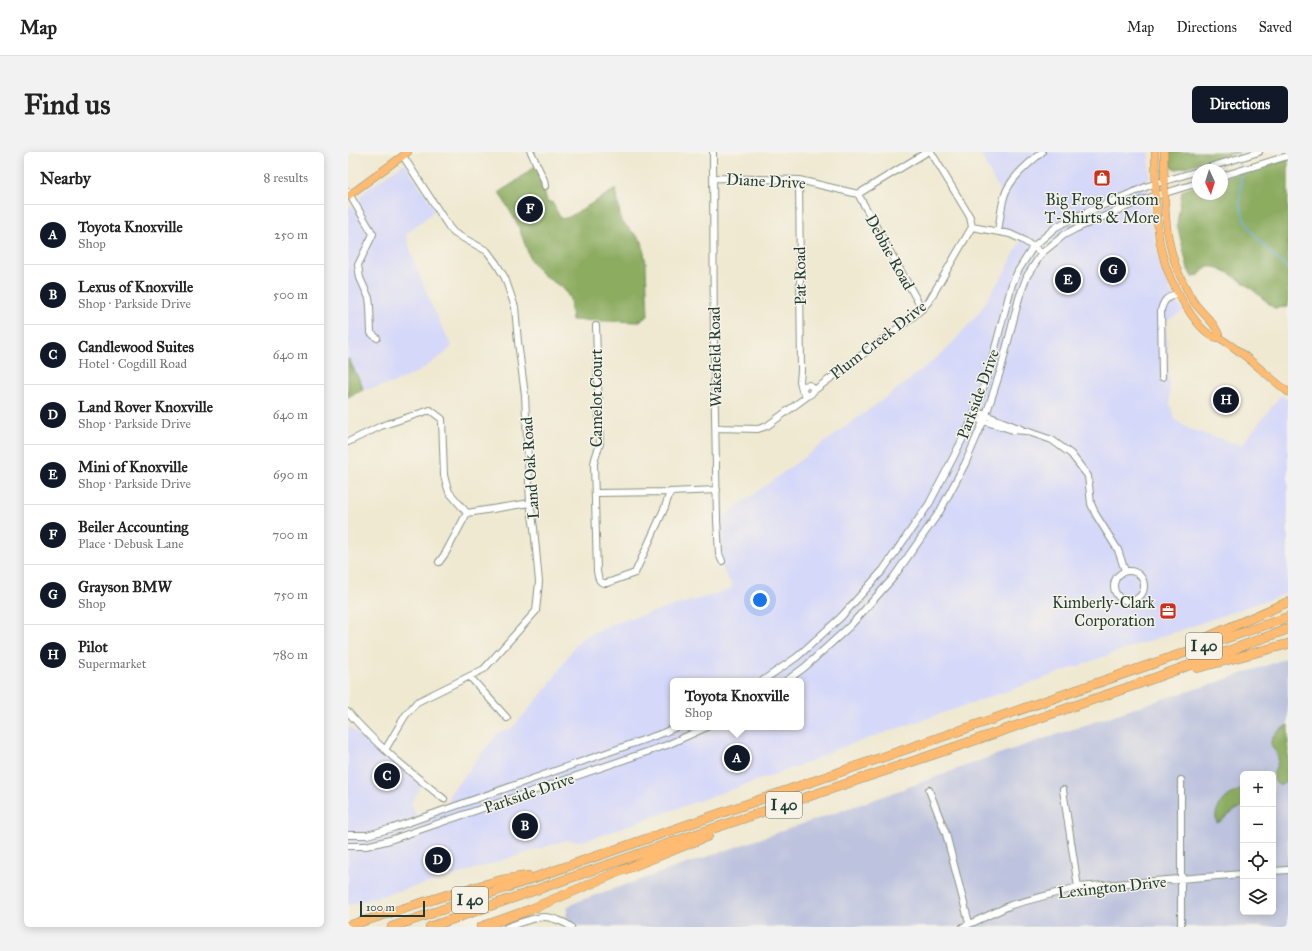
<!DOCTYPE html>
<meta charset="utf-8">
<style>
body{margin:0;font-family:"IM FELL Great Primer",serif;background:#f2f2f2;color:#222}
.controls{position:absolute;right:12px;bottom:12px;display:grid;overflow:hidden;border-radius:6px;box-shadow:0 2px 10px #0003}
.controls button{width:36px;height:36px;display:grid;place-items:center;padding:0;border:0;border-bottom:1px solid #e0e0e0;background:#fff;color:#222;font:20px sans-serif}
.compass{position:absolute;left:844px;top:12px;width:36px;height:36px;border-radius:50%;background:#fff;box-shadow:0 2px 10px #0003;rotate:176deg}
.scale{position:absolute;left:12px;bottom:10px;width:65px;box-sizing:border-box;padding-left:4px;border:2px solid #1f3d34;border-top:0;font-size:11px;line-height:14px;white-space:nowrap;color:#1f3d34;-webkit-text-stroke:3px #f7f3e8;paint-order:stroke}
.you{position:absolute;left:412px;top:448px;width:14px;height:14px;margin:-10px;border:3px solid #fff;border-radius:50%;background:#1a73e8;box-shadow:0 0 0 6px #1a73e833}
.badge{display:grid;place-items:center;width:26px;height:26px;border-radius:50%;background:#111827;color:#fff;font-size:13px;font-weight:700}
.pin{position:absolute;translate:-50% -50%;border:2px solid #fff;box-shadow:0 1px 4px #0006}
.popup{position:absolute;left:322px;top:526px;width:134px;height:52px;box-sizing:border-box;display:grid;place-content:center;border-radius:6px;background:#fff;filter:drop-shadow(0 1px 3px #0005);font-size:13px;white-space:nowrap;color:#767676}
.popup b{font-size:15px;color:#222}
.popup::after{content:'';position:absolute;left:50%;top:100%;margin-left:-8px;border:8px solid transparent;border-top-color:#fff}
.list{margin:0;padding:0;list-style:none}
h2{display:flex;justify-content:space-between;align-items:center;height:52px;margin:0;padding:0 16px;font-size:17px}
h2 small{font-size:13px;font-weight:400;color:#767676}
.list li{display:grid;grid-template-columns:26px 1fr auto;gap:12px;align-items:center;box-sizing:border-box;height:60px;padding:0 16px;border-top:1px solid #e0e0e0}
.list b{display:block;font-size:15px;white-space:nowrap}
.list p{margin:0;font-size:13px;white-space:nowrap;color:#767676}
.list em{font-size:13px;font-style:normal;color:#767676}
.icon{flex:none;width:22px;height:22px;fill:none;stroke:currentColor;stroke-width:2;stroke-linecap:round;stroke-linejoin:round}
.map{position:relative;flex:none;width:940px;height:775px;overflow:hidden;border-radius:6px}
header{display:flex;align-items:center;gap:24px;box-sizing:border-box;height:56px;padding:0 20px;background:#fff;border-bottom:1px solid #e0e0e0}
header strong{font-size:19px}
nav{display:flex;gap:22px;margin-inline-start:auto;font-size:14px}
.intro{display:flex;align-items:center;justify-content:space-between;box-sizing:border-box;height:96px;padding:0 24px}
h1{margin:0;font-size:28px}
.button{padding:10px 18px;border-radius:6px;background:#111827;color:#fff;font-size:14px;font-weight:700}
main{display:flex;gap:24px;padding:0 24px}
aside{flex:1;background:#fff;border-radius:6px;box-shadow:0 2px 10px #0003}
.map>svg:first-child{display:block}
.built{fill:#d5d8f9;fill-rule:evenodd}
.industrial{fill:#bdc3de;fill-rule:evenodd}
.forest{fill:#8cac60;stroke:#56744a}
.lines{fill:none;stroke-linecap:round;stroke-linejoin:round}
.stream{stroke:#6fafe2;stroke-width:1.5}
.minor-casing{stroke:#879382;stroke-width:8}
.major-casing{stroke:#879382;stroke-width:8}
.highway-casing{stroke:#879382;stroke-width:10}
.minor{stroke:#fff;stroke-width:6}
.major{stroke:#febb71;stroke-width:7}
.highway{stroke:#febb71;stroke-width:9}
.labels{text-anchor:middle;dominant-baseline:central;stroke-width:3;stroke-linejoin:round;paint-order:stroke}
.shield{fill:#f7f3e8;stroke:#60746a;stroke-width:1}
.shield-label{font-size:15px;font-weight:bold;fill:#1f3d34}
.street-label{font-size:16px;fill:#1f3d34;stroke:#f7f3e8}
.poi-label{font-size:16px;fill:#1f3d34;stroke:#f7f3e8}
</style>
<header>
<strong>Map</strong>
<nav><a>Map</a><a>Directions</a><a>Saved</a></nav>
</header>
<div class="intro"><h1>Find us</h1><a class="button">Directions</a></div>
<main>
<aside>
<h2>Nearby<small>8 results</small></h2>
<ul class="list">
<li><span class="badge">A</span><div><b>Toyota Knoxville</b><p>Shop</p></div><em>250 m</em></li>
<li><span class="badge">B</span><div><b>Lexus of Knoxville</b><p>Shop · Parkside Drive</p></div><em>500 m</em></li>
<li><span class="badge">C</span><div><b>Candlewood Suites</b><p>Hotel · Cogdill Road</p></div><em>640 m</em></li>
<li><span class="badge">D</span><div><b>Land Rover Knoxville</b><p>Shop · Parkside Drive</p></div><em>640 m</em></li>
<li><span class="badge">E</span><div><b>Mini of Knoxville</b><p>Shop · Parkside Drive</p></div><em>690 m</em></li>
<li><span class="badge">F</span><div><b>Beiler Accounting</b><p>Place · Debusk Lane</p></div><em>700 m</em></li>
<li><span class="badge">G</span><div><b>Grayson BMW</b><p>Shop</p></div><em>750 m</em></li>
<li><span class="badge">H</span><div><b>Pilot</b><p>Supermarket</p></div><em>780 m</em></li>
</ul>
</aside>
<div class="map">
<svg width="940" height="775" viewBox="0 0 940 775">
<rect width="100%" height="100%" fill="#f7f3e8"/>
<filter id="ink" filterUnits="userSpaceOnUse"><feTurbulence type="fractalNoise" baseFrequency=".025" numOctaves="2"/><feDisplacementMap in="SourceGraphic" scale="8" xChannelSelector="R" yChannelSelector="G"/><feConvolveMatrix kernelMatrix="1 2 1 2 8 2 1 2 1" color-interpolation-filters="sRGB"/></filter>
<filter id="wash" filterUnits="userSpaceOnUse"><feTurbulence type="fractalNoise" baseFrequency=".012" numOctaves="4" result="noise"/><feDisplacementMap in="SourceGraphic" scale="16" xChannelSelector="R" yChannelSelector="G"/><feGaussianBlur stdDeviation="0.9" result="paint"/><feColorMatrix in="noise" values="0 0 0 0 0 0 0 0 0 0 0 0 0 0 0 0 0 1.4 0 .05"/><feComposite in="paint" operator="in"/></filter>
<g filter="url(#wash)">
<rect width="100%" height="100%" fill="#efe9d1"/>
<path class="built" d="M 631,0 L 801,0 L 802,24 L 799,28 L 802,49 L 801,55 L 804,62 L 805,77 L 809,98 L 822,138 L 828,150 L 836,159 L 818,169 L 822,252 L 827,268 L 841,277 L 892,293 L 891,296 L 933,243 L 940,248 L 940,441 L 766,501 L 683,531 L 486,598 L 462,610 L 239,688 L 229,689 L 218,688 L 99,726 L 0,753 L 0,574 L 74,633 L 63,651 L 68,663 L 101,652 L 101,643 L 150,581 L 159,578 L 165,575 L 172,567 L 201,533 L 229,491 L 236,485 L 264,472 L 381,438 L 384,434 L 383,431 L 379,425 L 368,403 L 367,365 L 379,362 L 560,229 L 598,198 L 629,163 L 658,118 L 675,84 L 668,80 L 648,76 L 652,40 ZM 325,529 L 453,529 L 453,575 L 325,575 Z
M 55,12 L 57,12 L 86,56 L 86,58 L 84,61 L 58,82 L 67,113 L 83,152 L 104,195 L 96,202 L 70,220 L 43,232 L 15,238 L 13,231 L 0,206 L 0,54 L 5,55 L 13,50 L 12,44 L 21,36 Z"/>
<path class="industrial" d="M 940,506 L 940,775 L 233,775 L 218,765 L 220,754 L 236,747 L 536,644 L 639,606 L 811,548 L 865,532 ZM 895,622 L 925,622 L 925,760 L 895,760 Z"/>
<path class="forest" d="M 821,0 L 891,0 L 829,17 C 820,16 821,8 821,0 Z
M 940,7 L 940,155 L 926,156 C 913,145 878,112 860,115 C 856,116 854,121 851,123 C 849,124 847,125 845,125 L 843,123 L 840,117 L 829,72 L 834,39 L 850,33 L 850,42 L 874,42 L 874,26 Z
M 187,14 L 195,32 L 199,50 L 204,50 L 213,67 L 221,65 L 268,37 L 273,69 L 294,89 L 298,112 L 300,164 L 290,170 L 224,168 L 222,147 L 216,137 L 194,122 L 183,109 L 170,73 L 151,40 L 167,30 Z
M 0,206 L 13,231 L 15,238 L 0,245 Z
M 940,573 L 940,629 L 933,633 L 930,633 C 921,625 928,618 930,609 C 931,600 924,598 923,591 C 923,584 934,576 940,573 Z
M 895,637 L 895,654 L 886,659 L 873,669 L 869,671 C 863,655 882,640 895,637 Z"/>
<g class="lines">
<path class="stream" d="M 889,0 L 890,5
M 890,8 L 892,16
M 892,20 C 894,30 892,41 892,51 C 895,78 922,100 940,117"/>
</g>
</g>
<g filter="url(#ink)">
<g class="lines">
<g class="minor-casing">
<path id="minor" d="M 183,0 L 196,28 L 197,34
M 365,0 L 366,209 L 369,368 L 371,402 L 374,409
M 852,18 L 911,0
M 874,24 L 940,4
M 365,26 L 451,28 L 510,42 L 579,0
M 451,28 L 453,219 L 452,229 L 454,238
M 0,40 L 25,82 L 10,113 L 12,126 L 21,146 L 22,154 L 23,181 L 29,186
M 510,42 L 574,157
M 624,75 L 662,82 L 675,88 L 694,101
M 650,79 C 652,68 653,56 656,45 C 661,27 680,12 694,0
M 248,174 L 252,292 C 250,299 247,304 246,312 L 249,419 C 250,426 251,432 259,431 L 287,421 L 317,355 L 322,340
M 814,225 L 813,158 C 816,147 819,146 829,141
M455 238a5 5 0 1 1 10 0a5 5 0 1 1-10 0Z
M 464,240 L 561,168 L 574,157 L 581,149 L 624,75 L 622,65 L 583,0
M 627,259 L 673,277
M 625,266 L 665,278 L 678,279 L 704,288 L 723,302 L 740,324 L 743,352 L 748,363 L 770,398 L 777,419
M 368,276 L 410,277 L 419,274 L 461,243
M 0,290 L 33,274 L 82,258 L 94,267 L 96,323 L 98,331 L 101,340 L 119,361
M 248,341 L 322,340 L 369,338
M 119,361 L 182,351
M 91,410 L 97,402 L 119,361
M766 434a15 15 0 1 1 30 0a15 15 0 1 1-30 0Z
M 122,525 L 159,566
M 414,529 L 449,505 L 493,465 L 535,418 L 581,352 L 605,306 L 625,266 L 642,215 L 664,132 L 670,119 L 685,95 L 708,75 L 725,66 L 800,34 L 850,19
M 438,529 L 457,515 L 502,474 L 545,426 L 592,359 L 617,312 L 638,263 L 653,217 L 671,146 L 679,124 L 694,101 L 716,83 L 727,77 L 794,48 L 850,31
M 0,560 C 28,593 62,620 96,647
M 37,598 L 57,564 L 69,550 L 136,517 L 188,459 L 191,430 L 186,376 L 182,351 L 177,243 L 170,190 L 167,155 L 157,126 L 148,111 L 139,99 L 106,81 L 101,75 L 55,4
M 581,638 L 598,682 L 621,771
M 715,638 L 730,735
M 0,683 L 19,683 L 45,676 L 315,581 L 328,575
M 0,694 L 18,694 L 42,688 L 319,593 L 359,575
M 925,719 L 940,718
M 159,775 C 168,772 187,765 196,765 C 203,765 217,770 223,775
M 615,775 L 663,753 L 730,735 L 895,722
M 833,775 L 833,628"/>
</g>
<g class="major-casing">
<path id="major" d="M 807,0 C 809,57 803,102 837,153 C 843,163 852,176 862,183 C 865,186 870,185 873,187 C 897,201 918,223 940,240
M 816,0 C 817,43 814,90 835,130 C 839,138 843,147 849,154 C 857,164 869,173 872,186
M 0,44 L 60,0"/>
</g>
<g class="highway-casing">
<path id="highway" d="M 844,492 L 940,450
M 849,516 L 940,492
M 0,774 L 99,743 L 154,728 L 180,724
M 44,775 L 940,465
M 82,775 L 319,692 L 581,604 L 790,532 L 940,477
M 133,775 L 181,758 L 268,721 L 360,684"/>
</g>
<use href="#minor" class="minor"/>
<use href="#major" class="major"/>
<use href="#highway" class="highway"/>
</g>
</g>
<defs>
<g id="shop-square" transform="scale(0.9)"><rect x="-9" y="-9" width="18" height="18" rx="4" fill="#c8321e" stroke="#f7f3e8"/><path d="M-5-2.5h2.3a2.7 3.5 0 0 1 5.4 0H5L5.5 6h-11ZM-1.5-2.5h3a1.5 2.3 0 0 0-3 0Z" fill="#fff"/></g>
<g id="office-square" transform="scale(0.9)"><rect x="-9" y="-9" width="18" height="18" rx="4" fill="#c8321e" stroke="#f7f3e8"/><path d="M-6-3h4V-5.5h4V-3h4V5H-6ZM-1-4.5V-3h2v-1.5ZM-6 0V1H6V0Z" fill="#fff"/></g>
</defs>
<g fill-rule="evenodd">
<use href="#shop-square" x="754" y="26"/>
<use href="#office-square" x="820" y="459"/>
</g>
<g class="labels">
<g class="shield">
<rect x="838" y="481" width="36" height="26" rx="3"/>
<rect x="418" y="640" width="36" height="26" rx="3"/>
<rect x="104" y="735" width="36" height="26" rx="3"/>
</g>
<g class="shield-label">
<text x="856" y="494">I 40</text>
<text x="436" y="653">I 40</text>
<text x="122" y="748">I 40</text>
</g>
<g class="street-label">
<text transform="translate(418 29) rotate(3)">Diane Drive</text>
<text transform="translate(542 100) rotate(61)">Debbie Road</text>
<text transform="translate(452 124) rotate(-91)">Pat Road</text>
<text transform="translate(530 188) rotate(-38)">Plum Creek Drive</text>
<text transform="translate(367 205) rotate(-91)">Wakefield Road</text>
<text transform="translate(630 242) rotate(-70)">Parkside Drive</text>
<text transform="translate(248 246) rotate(-90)">Camelot Court</text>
<text transform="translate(182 316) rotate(-94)">Land Oak Road</text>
<text transform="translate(181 641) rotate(-19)">Parkside Drive</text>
<text transform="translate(764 735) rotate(-6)">Lexington Drive</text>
</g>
<g class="poi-label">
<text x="754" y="47">Big Frog Custom<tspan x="754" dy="18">T-Shirts &amp; More</tspan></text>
<text x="807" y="450" text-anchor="end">Kimberly-Clark<tspan x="807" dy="18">Corporation</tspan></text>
</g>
</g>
</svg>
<div class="controls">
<button>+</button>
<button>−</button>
<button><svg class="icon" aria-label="locate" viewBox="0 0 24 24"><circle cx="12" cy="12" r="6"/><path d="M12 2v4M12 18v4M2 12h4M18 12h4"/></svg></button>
<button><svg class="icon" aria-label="layers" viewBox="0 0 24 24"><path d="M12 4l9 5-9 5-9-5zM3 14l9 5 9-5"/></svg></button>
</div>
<svg class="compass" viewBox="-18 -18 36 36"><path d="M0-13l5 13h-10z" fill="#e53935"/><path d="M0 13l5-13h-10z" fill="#767676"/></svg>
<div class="scale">100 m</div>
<div class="you"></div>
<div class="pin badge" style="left:389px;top:606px">A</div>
<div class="popup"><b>Toyota Knoxville</b>Shop</div>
<div class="pin badge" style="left:177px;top:674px">B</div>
<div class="pin badge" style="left:39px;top:624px">C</div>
<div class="pin badge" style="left:90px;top:708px">D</div>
<div class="pin badge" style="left:720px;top:128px">E</div>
<div class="pin badge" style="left:182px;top:57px">F</div>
<div class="pin badge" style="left:765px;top:118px">G</div>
<div class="pin badge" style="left:878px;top:248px">H</div>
</div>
</main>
